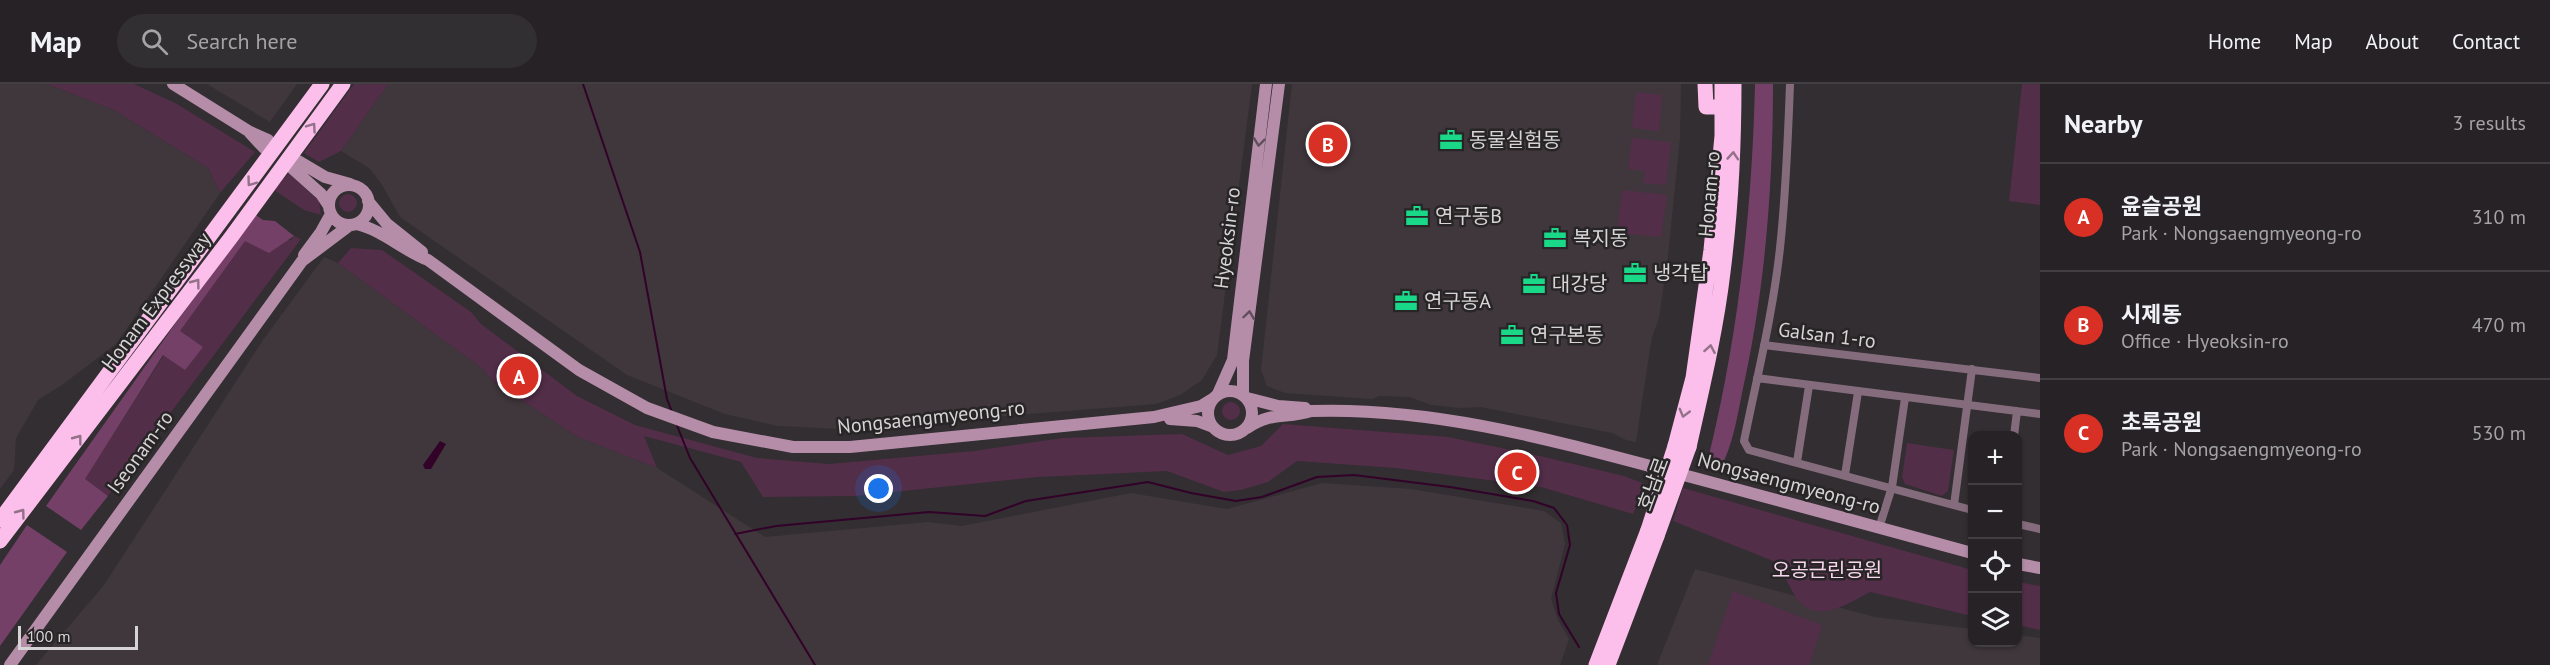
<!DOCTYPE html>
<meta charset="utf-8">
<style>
body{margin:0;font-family:"PT Sans","Noto Sans KR",sans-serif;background:#322f32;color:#f1f3f6}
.controls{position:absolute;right:18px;bottom:18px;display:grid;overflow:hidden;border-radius:12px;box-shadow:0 2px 4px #0004}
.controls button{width:54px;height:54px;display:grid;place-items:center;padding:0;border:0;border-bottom:2px solid #423f42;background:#262225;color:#f1f3f6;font:30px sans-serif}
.scale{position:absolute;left:18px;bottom:15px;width:120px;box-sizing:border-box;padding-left:6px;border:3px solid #d7d4d6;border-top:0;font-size:16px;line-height:21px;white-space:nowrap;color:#d7d4d6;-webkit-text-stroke:4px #282527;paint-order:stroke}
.you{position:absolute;left:879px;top:405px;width:21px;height:21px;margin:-15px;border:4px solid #fff;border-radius:50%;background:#1a73e8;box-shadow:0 0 0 9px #1a73e833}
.badge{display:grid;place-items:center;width:39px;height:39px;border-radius:50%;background:#d93025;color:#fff;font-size:20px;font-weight:700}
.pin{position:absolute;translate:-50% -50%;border:3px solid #fff;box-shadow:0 2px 6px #0006}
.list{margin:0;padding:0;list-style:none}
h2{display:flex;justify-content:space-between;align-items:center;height:78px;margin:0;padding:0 24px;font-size:26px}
h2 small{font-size:20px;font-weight:400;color:#a4a4a7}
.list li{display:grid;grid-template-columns:39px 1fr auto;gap:18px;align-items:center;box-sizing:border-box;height:108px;padding:0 24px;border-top:2px solid #423f42}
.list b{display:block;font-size:22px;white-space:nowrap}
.list p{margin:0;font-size:20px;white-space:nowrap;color:#a4a4a7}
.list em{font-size:20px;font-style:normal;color:#a4a4a7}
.icon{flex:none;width:33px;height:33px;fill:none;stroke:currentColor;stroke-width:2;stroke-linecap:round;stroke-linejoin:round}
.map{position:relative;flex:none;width:2040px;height:581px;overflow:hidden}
header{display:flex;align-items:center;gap:36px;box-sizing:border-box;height:84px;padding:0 30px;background:#262225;border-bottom:2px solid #423f42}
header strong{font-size:28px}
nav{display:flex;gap:33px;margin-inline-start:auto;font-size:21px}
.search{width:420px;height:54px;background:#322f32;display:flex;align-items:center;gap:15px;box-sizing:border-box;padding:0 21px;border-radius:33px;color:#a4a4a7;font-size:22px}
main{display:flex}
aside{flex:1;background:#262225}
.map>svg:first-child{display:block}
.built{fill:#40373d}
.green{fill:#532e49}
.forest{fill:#754067}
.water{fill:#320229}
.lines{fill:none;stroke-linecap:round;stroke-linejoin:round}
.stream{stroke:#320229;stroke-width:2}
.street{stroke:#856c7d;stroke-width:8}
.secondary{stroke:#b58da9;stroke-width:12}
.highway{stroke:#fcbeea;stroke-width:15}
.highway-bridge{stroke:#fcbeea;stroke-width:15}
.oneway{stroke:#927288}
.oneway2{stroke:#604f5b}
.labels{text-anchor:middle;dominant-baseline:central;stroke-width:5;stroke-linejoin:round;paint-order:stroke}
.poi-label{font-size:20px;fill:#d7d4d6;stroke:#282527;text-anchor:start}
.street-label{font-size:20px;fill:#d7d4d6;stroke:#282527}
.park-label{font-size:20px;fill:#f8d6ee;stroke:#282527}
</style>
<header>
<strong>Map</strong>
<div class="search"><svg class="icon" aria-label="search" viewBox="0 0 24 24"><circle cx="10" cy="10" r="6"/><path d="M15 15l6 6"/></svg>Search here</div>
<nav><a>Home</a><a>Map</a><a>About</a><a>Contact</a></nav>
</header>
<main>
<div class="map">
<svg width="2040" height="581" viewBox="0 0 2040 581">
<rect width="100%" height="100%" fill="#322e31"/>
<path class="built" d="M 0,0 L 47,0 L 114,26 L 208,84 L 220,109 L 116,260 L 62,301 L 38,316 L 16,354 L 14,386 L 0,405 Z
M 207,0 L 297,0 L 270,38 Z
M 388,0 L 1252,0 L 1217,271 L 1202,296 L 1180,311 L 1156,320 L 841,345 L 778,342 L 725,330 L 627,291 L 400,133 L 381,99 L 369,84 L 341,67 Z
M 1292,0 L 1681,0 L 1680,54 L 1668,172 L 1659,234 L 1652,253 L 1649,271 L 1636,358 L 1626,356 L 1612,349 L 1481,323 L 1461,324 L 1431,321 L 1410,313 L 1379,312 L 1372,315 L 1285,309 L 1267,302 L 1261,286 Z
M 324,173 L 338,179 L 483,285 L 494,298 L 578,353 L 657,384 L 765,453 L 928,438 L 962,442 L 1131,409 L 1227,425 L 1322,399 L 1411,405 L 1544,427 L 1561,439 L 1565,460 L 1551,515 L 1558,536 L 1569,555 L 1560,581 L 36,581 L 104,501 L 263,256 Z
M 1695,485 L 1875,533 L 1972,545 L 1972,558 L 2018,558 L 2018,551 L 2040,554 L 2040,581 L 1657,581 Z"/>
<path class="green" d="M 47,0 L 134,0 L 177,20 L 255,68 L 220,109 L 208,84 L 114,26 Z
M 354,0 L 388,0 L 341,67 L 319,78 L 304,69 Z
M 2022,0 L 2040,0 L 2040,121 L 2009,117 Z
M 1636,8 L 1662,11 L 1659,47 L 1632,44 Z
M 1632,54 L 1671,58 L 1666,101 L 1643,99 L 1645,87 L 1628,85 Z
M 289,89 L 319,117 L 321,131 L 304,126 L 274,106 Z
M 1622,106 L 1667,111 L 1661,153 L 1617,149 Z
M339 119a9 9 0 1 1 18 0a9 9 0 1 1-18 0Z
M 294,152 L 301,155 L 108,412 L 84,395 L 164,271 L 203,263 L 179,248 L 245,156 L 291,156 Z
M 351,164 L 382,166 L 471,228 L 481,240 L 577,312 L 635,341 L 757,374 L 829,380 L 974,367 L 1063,354 L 1182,350 L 1228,371 L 1261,362 L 1283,340 L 1448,353 L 1540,372 L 1624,392 L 1645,400 L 1633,430 L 1541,403 L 1396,384 L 1297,377 L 1268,398 L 1241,406 L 1224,408 L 1167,387 L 1038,393 L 855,412 L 763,413 L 741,378 L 644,352 L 657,384 L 578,353 L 494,298 L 483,285 L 338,179 Z
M1222 327a9 9 0 1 1 18 0a9 9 0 1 1-18 0Z
M 1907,359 L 1954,366 L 1948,407 L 1942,412 L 1905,400 L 1902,393 Z
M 1683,404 L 1972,486 L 1972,532 L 1870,508 C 1845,521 1814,543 1794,510 C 1787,499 1783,485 1773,477 L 1673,437 Z
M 2018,498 L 2040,502 L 2040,546 L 2018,541 Z
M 1733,507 L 1822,541 L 1809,581 L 1708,581 Z"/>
<path class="forest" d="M 1755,0 L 1773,0 C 1773,103 1765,207 1742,309 C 1737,334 1733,360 1721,383 L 1707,379 C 1738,255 1752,128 1755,0 Z
M 256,131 L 263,136 L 275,137 L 294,152 L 269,169 L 245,157 L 180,247 L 203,263 L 185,286 L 163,271 L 85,395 L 108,412 L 81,446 L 46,422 L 180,233 Z
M 27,441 L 67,468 L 0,562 L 0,481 Z"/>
<path class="water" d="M 440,357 L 446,360 L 431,385 L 425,385 L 423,381 Z"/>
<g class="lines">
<path class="stream" d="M 583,0 L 640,168 L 667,315 L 672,328
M 676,339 L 690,374 L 815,581
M 735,450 L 776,442 L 929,428 L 985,432 L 1026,417 L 1148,398 L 1191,409 L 1236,417 L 1262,413 L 1317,393 L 1354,391 L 1450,403 L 1533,417 L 1554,424 L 1567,441 L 1570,461 L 1556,509 L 1559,530 L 1579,563"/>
<path class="street" d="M 1790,0 C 1788,55 1786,109 1780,164 C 1773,229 1757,293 1744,357 L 1749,366 L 1972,426
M 1764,261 L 2040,294
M 1757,294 L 2040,330
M 2014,352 L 2017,327
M 1797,378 L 1809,302
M 1845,391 L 1858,308
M 1954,421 L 1972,285
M 2018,440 L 2040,445
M 1879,444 L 1892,403 L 1905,314"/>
<path class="secondary" d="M 173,0 L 250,48 L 268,56
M 250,49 L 264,64
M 298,77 L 325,93 L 350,100
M 292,84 L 321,110 L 329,122
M329 121a20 20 0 1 1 40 0a20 20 0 1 1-40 0Z
M 368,117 L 387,140 L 422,168
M 356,140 C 383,146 402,166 428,176 L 579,286 L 647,324 L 713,348 L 793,363 L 850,363 L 1154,333 L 1201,322 L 1214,314
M 304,171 L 321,148 L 331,130
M1208 329a22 22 0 1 1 44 0a22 22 0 1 1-44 0Z
M 1218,310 L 1233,276 L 1266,0
M 1243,310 L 1243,277 L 1279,0
M 1247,314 L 1278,322 L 1305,324
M 1170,335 L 1197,337 L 1213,343
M 1247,344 C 1272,327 1286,335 1311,327 C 1433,323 1548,355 1665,386 C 1767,413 1870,441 1972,469
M 2018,480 L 2040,484
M 10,581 L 302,177 L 350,141"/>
<path class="highway" d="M 1705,0 L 1706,23 L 1722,23
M 1675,362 L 1693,294 L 1711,166 L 1722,52 L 1722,0
M 1689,363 C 1702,305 1716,247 1723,188 C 1731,125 1734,63 1734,0
M 0,436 L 322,0
M 0,457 L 232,152 L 343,0
M 1596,581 L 1648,446
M 1608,581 L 1657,452"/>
<path class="highway-bridge" d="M 1648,446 L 1675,362
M 1657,452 L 1689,363"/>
</g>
<defs><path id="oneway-chevron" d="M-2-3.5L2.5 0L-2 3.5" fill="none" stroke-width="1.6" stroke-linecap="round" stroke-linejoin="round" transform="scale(1.5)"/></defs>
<g class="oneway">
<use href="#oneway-chevron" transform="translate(312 43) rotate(-55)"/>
<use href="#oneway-chevron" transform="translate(1733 72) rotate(-86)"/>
<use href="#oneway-chevron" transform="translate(251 98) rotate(126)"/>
<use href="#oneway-chevron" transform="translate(196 199) rotate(-53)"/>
<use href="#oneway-chevron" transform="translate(1710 265) rotate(-80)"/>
<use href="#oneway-chevron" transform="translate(1684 329) rotate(105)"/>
<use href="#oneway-chevron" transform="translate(78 355) rotate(-53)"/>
<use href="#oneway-chevron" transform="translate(21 429) rotate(-53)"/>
</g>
<g class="oneway2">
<use href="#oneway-chevron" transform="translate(1259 58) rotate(97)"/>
<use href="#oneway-chevron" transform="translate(1249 231) rotate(-82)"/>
</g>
<defs>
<g id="office-bare" transform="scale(1.8)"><path d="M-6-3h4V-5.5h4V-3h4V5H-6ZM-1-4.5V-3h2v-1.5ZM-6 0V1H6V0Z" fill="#19d989" stroke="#282527" stroke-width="2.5" paint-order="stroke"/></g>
</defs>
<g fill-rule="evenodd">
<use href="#office-bare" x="1451" y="56"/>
<use href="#office-bare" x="1417" y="132"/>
<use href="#office-bare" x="1555" y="154"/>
<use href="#office-bare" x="1635" y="189"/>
<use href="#office-bare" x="1534" y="200"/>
<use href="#office-bare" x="1406" y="217"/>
<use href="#office-bare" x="1512" y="251"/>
</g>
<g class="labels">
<g class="poi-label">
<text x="1469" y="56">동물실험동</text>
<text x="1435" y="132">연구동B</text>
<text x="1573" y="154">복지동</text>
<text x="1653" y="189">냉각탑</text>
<text x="1552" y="200">대강당</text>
<text x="1424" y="217">연구동A</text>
<text x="1530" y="251">연구본동</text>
</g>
<g class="street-label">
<text transform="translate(1709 110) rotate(-85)">Honam-ro</text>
<text transform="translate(1227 154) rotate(-83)">Hyeoksin-ro</text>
<text transform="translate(156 217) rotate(-53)">Honam Expressway</text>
<text transform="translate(1827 251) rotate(7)">Galsan 1-ro</text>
<text transform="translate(931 333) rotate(-6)">Nongsaengmyeong-ro</text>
<text transform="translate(140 368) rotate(-54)">Iseonam-ro</text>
<text transform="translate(1789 399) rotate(15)">Nongsaengmyeong-ro</text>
<text transform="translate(1653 400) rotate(-70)">호남로</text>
</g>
<g class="park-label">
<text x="1827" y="486">오공근린공원</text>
</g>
</g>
</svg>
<div class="controls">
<button>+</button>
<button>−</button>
<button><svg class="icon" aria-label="locate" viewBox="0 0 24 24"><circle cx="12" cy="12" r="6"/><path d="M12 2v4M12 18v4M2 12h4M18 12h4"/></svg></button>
<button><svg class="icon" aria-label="layers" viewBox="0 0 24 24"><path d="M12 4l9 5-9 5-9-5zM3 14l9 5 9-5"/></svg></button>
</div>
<div class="scale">100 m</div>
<div class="you"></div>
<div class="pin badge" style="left:519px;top:292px">A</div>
<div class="pin badge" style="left:1328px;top:60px">B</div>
<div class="pin badge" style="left:1517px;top:388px">C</div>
</div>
<aside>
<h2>Nearby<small>3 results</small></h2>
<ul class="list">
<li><span class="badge">A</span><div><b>윤슬공원</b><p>Park · Nongsaengmyeong-ro</p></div><em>310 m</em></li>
<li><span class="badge">B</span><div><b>시제동</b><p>Office · Hyeoksin-ro</p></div><em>470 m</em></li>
<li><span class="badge">C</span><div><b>초록공원</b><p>Park · Nongsaengmyeong-ro</p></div><em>530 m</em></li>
</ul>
</aside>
</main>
